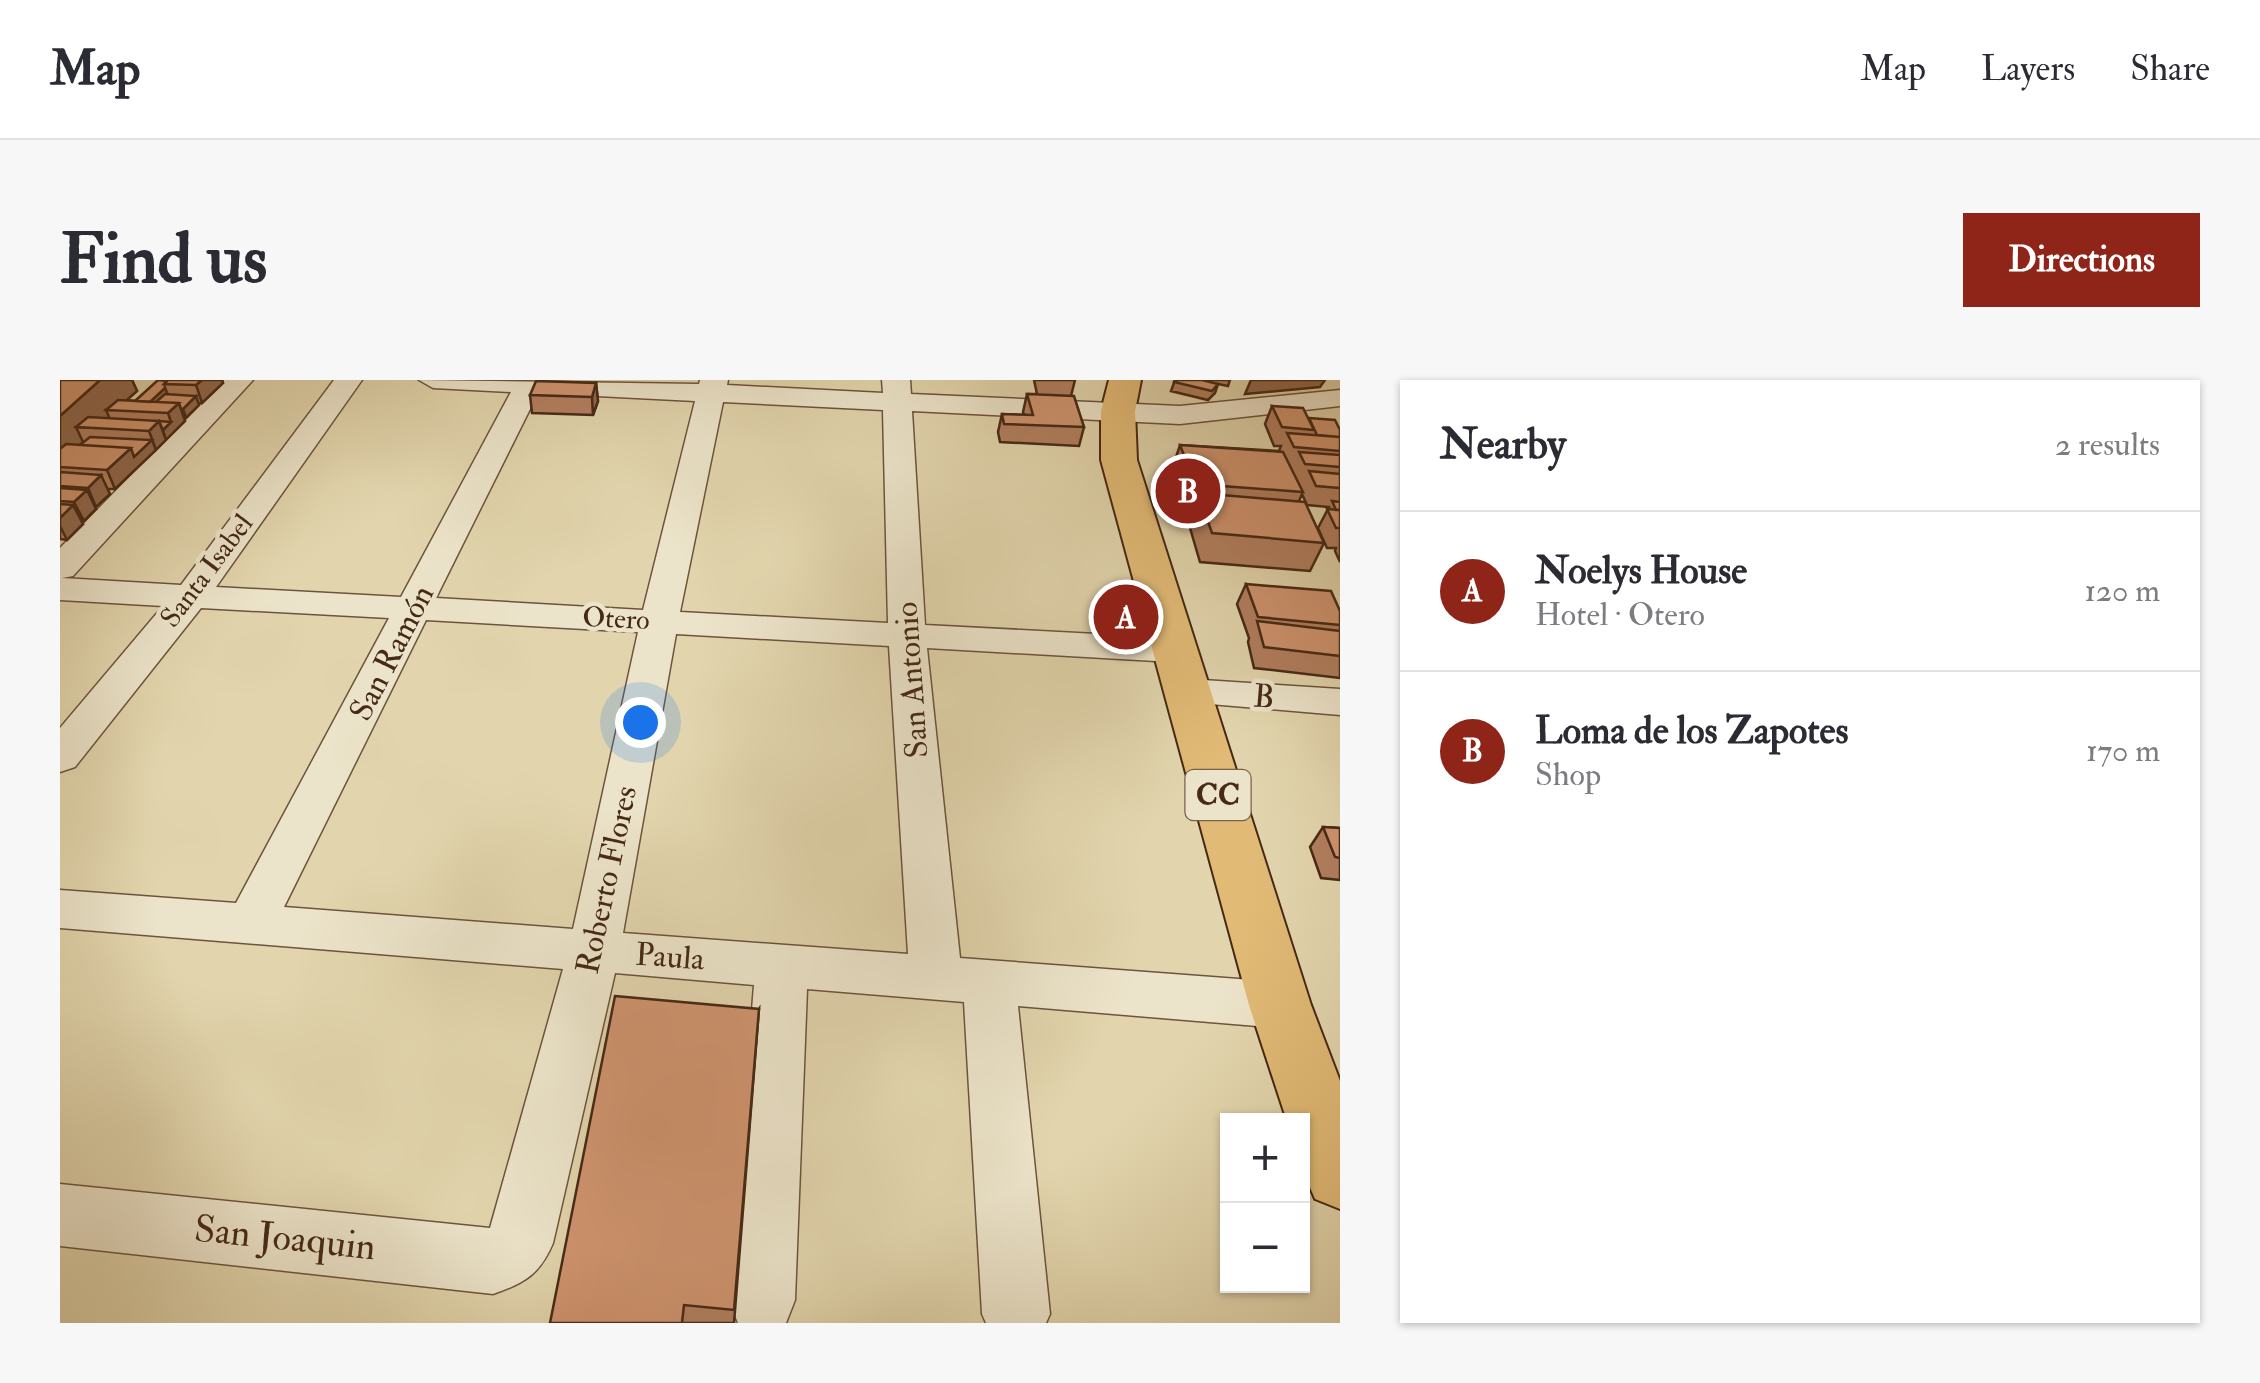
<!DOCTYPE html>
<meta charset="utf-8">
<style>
body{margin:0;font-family:"IM FELL Double Pica",serif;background:#f7f7f7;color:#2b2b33}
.controls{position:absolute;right:30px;bottom:30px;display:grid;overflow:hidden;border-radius:0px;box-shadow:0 2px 8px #0004}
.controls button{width:90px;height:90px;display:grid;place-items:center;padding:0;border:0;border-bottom:2px solid #e1e1e2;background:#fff;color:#2b2b33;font:50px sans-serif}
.you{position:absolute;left:580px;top:342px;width:35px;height:35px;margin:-25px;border:8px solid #fff;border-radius:50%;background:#1a73e8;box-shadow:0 0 0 15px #1a73e833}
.badge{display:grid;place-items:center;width:65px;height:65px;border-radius:50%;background:#8f2418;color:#fff;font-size:32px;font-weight:700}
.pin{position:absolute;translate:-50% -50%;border:5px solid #fff;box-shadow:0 2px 10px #0006}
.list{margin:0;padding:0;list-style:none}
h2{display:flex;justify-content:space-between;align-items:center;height:130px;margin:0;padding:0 40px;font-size:42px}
h2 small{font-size:32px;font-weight:400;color:#7c7c81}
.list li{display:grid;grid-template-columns:65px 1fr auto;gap:30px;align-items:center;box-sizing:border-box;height:160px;padding:0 40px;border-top:2px solid #e1e1e2}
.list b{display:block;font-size:38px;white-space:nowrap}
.list p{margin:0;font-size:32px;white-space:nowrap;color:#7c7c81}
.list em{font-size:32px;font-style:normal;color:#7c7c81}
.map{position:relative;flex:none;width:1280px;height:943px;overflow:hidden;border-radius:0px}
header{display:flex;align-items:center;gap:60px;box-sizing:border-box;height:140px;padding:0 50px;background:#fff;border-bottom:2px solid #e1e1e2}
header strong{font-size:48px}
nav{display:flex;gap:55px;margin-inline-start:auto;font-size:35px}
.intro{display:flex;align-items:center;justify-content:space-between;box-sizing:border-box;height:240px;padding:0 60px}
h1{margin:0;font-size:70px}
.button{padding:25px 45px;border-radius:0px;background:#8f2418;color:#fff;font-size:35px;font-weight:700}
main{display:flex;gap:60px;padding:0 60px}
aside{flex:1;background:#fff;border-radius:0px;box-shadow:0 2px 8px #0004}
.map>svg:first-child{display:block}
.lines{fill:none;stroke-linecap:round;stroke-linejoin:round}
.minor-casing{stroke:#6d543c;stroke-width:3}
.major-casing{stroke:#462916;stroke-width:4}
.minor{fill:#ece4ca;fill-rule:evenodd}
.major{fill:#e1ba76;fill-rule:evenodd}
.wall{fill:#b27f5f;stroke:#462916;stroke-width:2.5}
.shaded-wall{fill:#91684e;stroke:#462916;stroke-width:2.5}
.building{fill:#cf946f;stroke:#462916;stroke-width:2.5}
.labels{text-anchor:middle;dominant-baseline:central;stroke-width:9;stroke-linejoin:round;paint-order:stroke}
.far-street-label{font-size:28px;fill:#462916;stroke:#ece4ca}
.shield{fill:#ece4ca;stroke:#78614c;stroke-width:2.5}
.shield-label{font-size:30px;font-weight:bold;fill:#462916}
.street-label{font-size:32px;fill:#462916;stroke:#ece4ca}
.near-street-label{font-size:38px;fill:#462916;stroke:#ece4ca}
</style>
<header>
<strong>Map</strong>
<nav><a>Map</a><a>Layers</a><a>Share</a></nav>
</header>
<div class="intro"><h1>Find us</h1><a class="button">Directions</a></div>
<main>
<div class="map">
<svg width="1280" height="943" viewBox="0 0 1280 943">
<rect width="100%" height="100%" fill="#e2d5ad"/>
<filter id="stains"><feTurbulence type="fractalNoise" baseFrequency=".002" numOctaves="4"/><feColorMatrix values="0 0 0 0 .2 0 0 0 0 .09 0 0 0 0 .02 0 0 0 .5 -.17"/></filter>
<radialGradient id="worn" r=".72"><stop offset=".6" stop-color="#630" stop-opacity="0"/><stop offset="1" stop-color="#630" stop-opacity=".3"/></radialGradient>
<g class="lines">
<g class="minor-casing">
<path id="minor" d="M 164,0 L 193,0 L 13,196 L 2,198 L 121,205 L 274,0 L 302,0 L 156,207 L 341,217 L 451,12 L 373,8 L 359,0 L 639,4 L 640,0 L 668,0 L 667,5 L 823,13 L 822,0 L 850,0 L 851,14 L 1120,26 L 1280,10 L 1280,26 L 1120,44 L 852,31 L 865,245 L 1113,258 L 1127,262 L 1132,270 L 1127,278 L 1113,282 L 867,268 L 900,578 L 1220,602 L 1239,609 L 1247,625 L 1239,641 L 1220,648 L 958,626 L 990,934 L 986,943 L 926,943 L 922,934 L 904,622 L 747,609 L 735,920 L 726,943 L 678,943 L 669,920 L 694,605 L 555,593 L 493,863 C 480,894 465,903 433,914 L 0,866 L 0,804 L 430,848 L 503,589 L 0,548 L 0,510 L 176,523 L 329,238 L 141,228 L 15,387 L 0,392 L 0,348 L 103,226 L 0,220 L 0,168 ZM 478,13 L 635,21 L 583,230 L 376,218 ZM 663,22 L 823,30 L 828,243 L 620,232 ZM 366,240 L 578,252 L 513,549 L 224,527 ZM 616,254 L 829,266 L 848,574 L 563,553 Z
M 1128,299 L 1280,309 L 1280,335 L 1114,321 L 1108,312 L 1114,303 Z"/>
</g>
<g class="major-casing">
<path id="major" d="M 1049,0 L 1081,0 L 1075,31 L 1077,80 L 1251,625 L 1280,701 L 1280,829 L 1255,819 L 1242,789 L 1242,741 L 1227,741 L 1189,625 L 1041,80 L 1041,31 Z"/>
</g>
<use href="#minor" class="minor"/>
<use href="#major" class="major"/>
</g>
<path class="wall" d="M 0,0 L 72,0 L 77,11 L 66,20 L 75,21 L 108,0 L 162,0 L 163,3 L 142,23 L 139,23 L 139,25 L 126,38 L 124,38 L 125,41 L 55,109 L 47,109 L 50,114 L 35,127 L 36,129 L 24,141 L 21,141 L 23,144 L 7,160 L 0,159 Z
M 974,0 L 1015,0 L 1011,16 L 1024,47 L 1019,66 L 940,62 L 938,52 L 942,34 L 964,35 L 963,32 L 967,14 L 977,14 Z
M 1115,0 L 1170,0 L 1168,6 L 1158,4 L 1155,13 L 1148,20 L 1111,11 Z
M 536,3 L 538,21 L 533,35 L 472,33 L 470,15 Z
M 1212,26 L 1280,50 L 1280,182 L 1275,171 L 1276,168 L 1267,168 L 1258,148 L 1269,127 L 1247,125 L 1242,114 L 1239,121 L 1264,163 L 1250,191 L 1140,182 L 1128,141 L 1131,132 L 1125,132 L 1111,92 L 1120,65 L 1219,71 L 1221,66 L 1214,66 L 1205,44 Z
M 1186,204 L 1280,231 L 1280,298 L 1194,288 L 1188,262 L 1189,258 L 1177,224 Z
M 1263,447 L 1280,448 L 1280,500 L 1261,498 L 1250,467 Z
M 699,629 L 674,943 L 490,943 Z"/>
<path class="shaded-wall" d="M 40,0 L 72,0 L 77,11 L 56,30 L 46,30 L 49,37 L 37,48 L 16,47 L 23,62 L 0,83 L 0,36 Z
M 142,0 L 162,0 L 163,3 L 142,23 L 136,5 Z
M 1191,0 L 1265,0 L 1260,7 L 1185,14 Z
M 536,3 L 538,21 L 533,35 L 532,17 Z
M 105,8 L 109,17 L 84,27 Z
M 136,16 L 139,25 L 126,38 L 123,29 Z
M 119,23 L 125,41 L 106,60 L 103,50 L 111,42 L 108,33 Z
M 99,41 L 106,60 L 96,70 L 89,51 Z
M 92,60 L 96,70 L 55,109 L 47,90 L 71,68 Z
M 41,95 L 50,114 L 36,127 L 28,108 Z
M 27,110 L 36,129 L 24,141 L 14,122 Z
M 13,125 L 23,144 L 7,160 L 0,146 L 0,138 Z"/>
<path class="building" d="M 0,0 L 40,0 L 0,36 Z
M 98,0 L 107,1 L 104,4 L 105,8 L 90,22 L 75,21 Z
M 108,0 L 142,0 L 136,5 L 104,4 Z
M 1115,0 L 1142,0 L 1158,4 L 1152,11 L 1114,2 Z
M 476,1 L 536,3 L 532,17 L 470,15 Z
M 105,14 L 136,16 L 123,29 L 121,29 L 119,23 L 96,22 Z
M 967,14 L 1014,16 L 1024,47 L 944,44 L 942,34 L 973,35 Z
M 58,20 L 119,23 L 108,33 L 46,30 Z
M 1212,26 L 1243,28 L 1254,50 L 1222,47 Z
M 28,37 L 99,41 L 89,51 L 16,47 Z
M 1249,38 L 1275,40 L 1280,50 L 1280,57 L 1257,55 Z
M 99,41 L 111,42 L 103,50 Z
M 1227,53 L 1280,57 L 1280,71 L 1234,67 Z
M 30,57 L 92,60 L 74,77 L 71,68 L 20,65 Z
M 6,64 L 71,68 L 47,90 L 0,87 L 0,69 Z
M 1120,65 L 1223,72 L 1243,112 L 1135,104 Z
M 1239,72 L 1280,75 L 1280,87 L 1245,84 Z
M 1249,91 L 1280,94 L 1280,108 L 1256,106 Z
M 0,92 L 41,95 L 28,108 L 0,106 Z
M 0,108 L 27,110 L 14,122 L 0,121 Z
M 1138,113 L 1245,122 L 1264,163 L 1152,153 Z
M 1272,121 L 1280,122 L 1280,130 L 1276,130 Z
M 0,124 L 13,125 L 0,138 Z
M 1267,129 L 1280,130 L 1280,148 L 1276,148 Z
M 1186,204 L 1271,211 L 1280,231 L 1280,245 L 1198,237 Z
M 1197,241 L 1280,251 L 1280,276 L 1204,267 Z
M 1263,447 L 1280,448 L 1280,478 L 1275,477 Z
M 555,616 L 699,629 L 674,930 L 624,925 L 622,943 L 490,943 Z"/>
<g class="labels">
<g class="far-street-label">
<text transform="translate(147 191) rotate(-53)">Santa Isabel</text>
<text transform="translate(556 239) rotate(3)">Otero</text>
</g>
<rect class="shield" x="1125.5" y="390" width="65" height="50" rx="8"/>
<g class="shield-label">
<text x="1158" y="415">CC</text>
</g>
<g class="street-label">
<text transform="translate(332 273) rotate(-63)">San Ramón</text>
<text transform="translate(852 300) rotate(-94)">San Antonio</text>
<text transform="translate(1204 317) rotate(4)">B</text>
<text transform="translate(547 500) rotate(-78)">Roberto Flores</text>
<text transform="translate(610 577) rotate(4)">Paula</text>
</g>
<g class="near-street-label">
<text transform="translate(225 858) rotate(6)">San Joaquin</text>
</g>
</g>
<rect width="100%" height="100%" filter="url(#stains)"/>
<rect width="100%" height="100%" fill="url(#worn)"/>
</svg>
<div class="controls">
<button>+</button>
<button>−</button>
</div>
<div class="you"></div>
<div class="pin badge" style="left:1066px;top:237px">A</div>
<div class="pin badge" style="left:1128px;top:111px">B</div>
</div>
<aside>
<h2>Nearby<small>2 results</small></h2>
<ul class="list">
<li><span class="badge">A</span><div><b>Noelys House</b><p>Hotel · Otero</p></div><em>120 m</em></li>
<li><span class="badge">B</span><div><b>Loma de los Zapotes</b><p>Shop</p></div><em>170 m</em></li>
</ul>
</aside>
</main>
